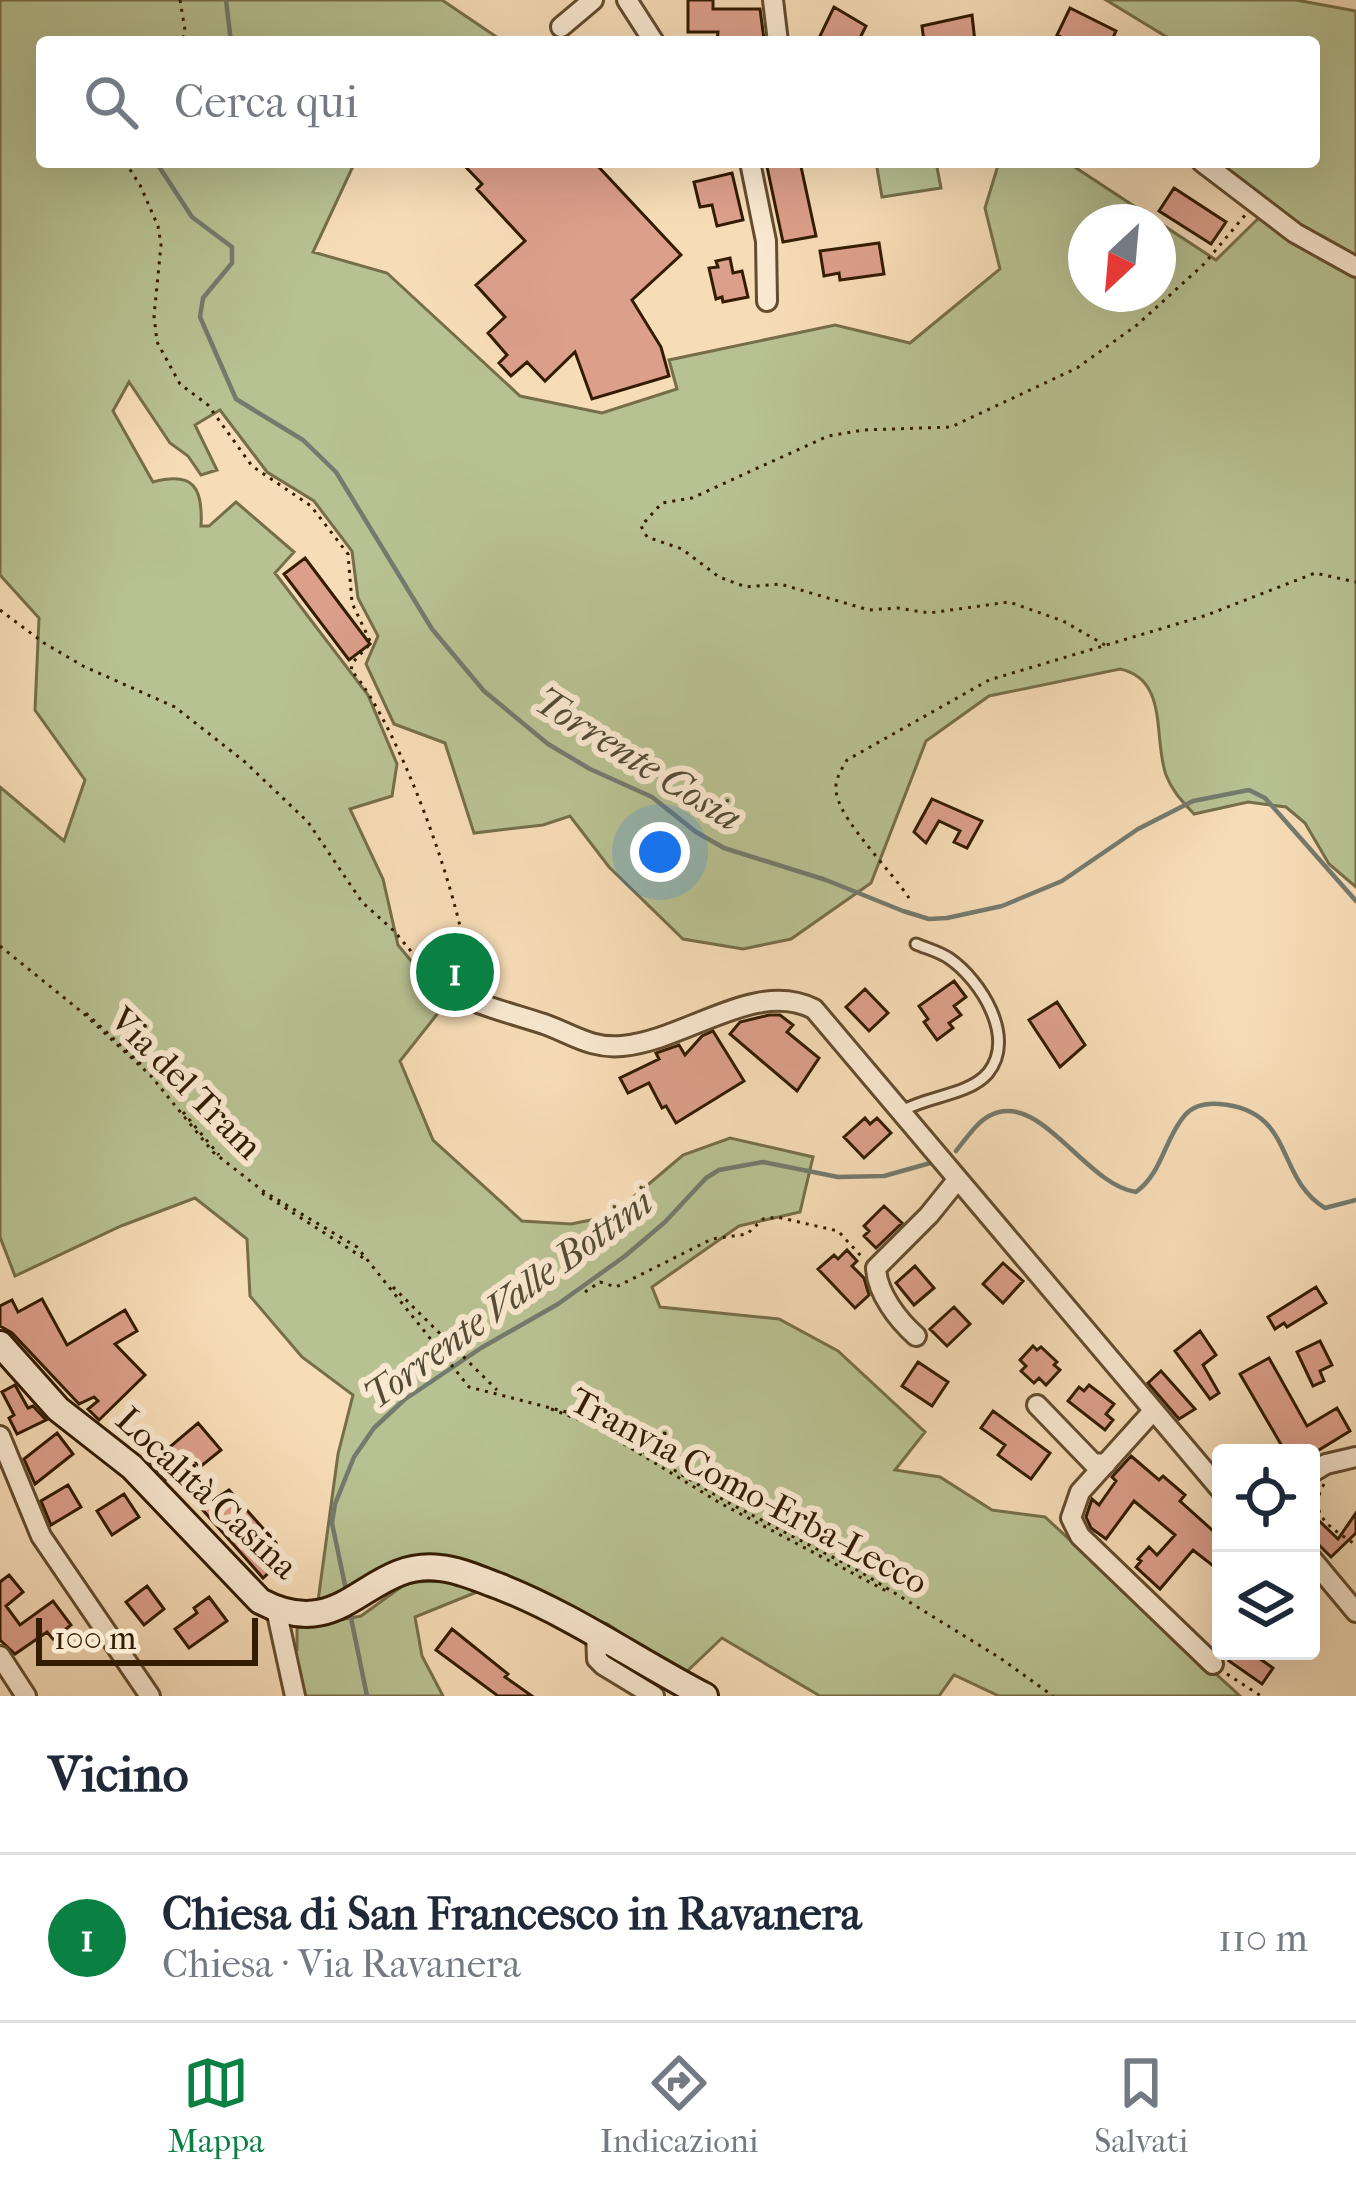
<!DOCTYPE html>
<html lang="it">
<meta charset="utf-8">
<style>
body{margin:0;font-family:"IM FELL French Canon",serif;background:#f2f2f3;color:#1f2937}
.controls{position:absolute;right:36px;bottom:36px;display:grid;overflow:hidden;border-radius:12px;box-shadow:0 12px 48px #0002}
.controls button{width:108px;height:108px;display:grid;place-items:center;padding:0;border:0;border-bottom:3px solid #e0e1e3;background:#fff;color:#1f2937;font:60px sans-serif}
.compass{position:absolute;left:1068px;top:204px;width:108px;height:108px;border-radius:50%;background:#fff;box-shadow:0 12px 48px #0002;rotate:206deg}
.scale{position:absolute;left:36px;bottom:30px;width:222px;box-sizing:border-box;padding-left:12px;border:6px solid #331c00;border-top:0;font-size:33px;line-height:42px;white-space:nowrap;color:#331c00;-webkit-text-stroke:9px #f9e8d0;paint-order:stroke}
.you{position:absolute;left:660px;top:852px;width:42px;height:42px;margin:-30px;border:9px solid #fff;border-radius:50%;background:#1a73e8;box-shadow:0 0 0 18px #1a73e833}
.badge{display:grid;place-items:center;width:78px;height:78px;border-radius:50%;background:#0b8043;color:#fff;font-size:39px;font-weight:700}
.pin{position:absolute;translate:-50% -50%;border:6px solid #fff;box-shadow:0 3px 12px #0006}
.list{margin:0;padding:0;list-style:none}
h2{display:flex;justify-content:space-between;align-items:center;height:156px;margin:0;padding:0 48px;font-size:51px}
h2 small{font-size:39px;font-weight:400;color:#747a83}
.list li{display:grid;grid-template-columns:78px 1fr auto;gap:36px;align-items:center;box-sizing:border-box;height:168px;padding:0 48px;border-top:3px solid #e0e1e3}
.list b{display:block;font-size:45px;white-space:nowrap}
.list p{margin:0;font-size:39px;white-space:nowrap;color:#747a83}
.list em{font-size:39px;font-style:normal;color:#747a83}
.icon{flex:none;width:66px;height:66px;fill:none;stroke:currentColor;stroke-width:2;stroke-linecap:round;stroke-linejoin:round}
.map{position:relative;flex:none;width:1356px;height:1696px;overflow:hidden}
.search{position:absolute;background:#fff;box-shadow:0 12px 48px #0002;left:36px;right:36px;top:36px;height:132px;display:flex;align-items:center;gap:30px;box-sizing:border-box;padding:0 42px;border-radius:12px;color:#747a83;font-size:45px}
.sheet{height:324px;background:#fff}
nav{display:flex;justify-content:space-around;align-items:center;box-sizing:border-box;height:168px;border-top:3px solid #e0e1e3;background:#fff;font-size:33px;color:#747a83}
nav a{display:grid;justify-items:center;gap:6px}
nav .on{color:#0b8043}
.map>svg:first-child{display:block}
.green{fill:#b8c192;stroke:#766e49;stroke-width:3;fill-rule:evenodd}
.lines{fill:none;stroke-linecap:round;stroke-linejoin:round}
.stream{stroke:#747a6e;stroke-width:4.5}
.building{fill:#dc9f8a;stroke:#331c00;stroke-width:3}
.lane-casing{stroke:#644c2e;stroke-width:15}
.street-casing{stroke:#644c2e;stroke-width:24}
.secondary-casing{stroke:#331c00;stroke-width:30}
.path{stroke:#331c00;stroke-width:3;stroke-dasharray:3 6;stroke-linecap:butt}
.lane{stroke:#f9e8d0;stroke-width:9}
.street{stroke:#f9e8d0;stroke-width:18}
.secondary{stroke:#f9e8d0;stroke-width:24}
.labels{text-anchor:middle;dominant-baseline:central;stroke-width:12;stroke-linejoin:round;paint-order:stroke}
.street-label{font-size:36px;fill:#331c00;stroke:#f9e8d0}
.water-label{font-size:39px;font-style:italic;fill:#544b37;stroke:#f9e8d0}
</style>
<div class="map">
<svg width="1356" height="1696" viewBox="0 0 1356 1696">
<rect width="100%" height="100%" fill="#f6dcb7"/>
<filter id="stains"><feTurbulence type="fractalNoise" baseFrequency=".00167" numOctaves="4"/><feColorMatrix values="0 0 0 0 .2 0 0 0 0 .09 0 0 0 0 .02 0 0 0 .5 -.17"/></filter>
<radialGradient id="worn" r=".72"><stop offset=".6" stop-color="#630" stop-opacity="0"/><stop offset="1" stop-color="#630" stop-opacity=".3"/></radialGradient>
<path class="green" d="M 0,0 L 442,0 L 504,42 L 42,42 L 42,162 L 355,162 L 313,252 L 387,273 L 520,396 L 602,413 L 677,389 L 669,360 L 835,325 L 910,343 L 1000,269 L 985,208 L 999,162 L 1067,162 L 1216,260 L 1271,206 L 1218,162 L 1314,162 L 1314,42 L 1175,42 L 1106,0 L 1296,0 L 1356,11 L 1356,887 L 1329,864 L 1305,823 L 1286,807 L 1248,802 L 1194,814 C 1182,801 1172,791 1166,775 C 1153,739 1169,679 1120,669 L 989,696 L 926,741 L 871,883 L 791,939 L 743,949 L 683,939 L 609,867 L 570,816 L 543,825 L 474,833 L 445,743 L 394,724 L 366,664 L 378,636 L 358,598 L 352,551 L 314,501 L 267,472 L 220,410 L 195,425 L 217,470 L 201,475 L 188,456 L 170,443 L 129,382 L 113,411 L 153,482 C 194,471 203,488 201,526 L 209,526 L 236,502 L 294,552 L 275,573 L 368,695 L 397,764 L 392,796 L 350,809 L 383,879 L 398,945 L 446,1003 L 400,1061 L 433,1140 L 522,1221 L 571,1224 L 611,1216 L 683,1155 L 730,1138 L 813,1157 L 800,1212 L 739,1226 L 652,1287 L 660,1307 L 779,1319 L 838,1351 L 925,1432 L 895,1470 L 940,1477 L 992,1510 L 1045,1517 L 1240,1696 L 999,1696 L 954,1675 L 939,1696 L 820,1696 L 722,1638 L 682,1676 L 608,1624 L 428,1561 L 351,1593 L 318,1601 L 338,1454 L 353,1395 L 302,1357 L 250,1296 L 247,1239 L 195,1198 L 121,1226 L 15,1276 L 0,1237 L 0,787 L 64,841 L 85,780 L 35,710 L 39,618 L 0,575 ZM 1086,222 L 1158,222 L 1158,294 L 1086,294 Z
M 876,162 L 936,162 L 941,188 L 882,197 Z
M 452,1581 L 482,1590 L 415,1617 L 422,1656 L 443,1696 L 299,1696 L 290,1657 L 297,1650 L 297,1628 L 361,1616 L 408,1582 Z"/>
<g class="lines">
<path class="stream" d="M 226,0 L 231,42
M 156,162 L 192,217 L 232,247 L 232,263 L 203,298 L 200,317 L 236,399 L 303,440 L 336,472 L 432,629 L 484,691 L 548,744 L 590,769 L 652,797 L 696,832 L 724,848 L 826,880 L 903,911 L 929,919 L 947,918 L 1002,906 L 1062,881 L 1138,829 L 1193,801 L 1249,790 L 1265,798 L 1356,901
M 956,1151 C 966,1139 976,1123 989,1116 C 1039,1088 1085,1185 1136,1192 C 1163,1172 1164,1139 1185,1115 C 1194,1105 1207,1103 1219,1104 C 1296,1110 1274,1177 1325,1208 L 1356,1200
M 346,1590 L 332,1523 L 335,1504 L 354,1457 L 374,1428 L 404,1400 L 481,1348 L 558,1304 L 625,1256 L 665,1222 L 706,1178 L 719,1170 L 763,1162 L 838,1177 L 884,1176 L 934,1162
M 349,1608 L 367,1696"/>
</g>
<path class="building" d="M 688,0 L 713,0 L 713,9 L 760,9 L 764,39 L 717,42 L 718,32 L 688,32 Z
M 834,7 L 866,26 L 858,42 L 827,42 L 819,38 Z
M 1070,8 L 1116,31 L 1111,42 L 1072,42 L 1057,35 Z
M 972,15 L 975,42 L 924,42 L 922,26 Z
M 461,162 L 594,162 L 681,255 L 632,300 L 661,347 L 669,376 L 592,399 L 575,352 L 545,381 L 527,362 L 511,376 L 499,363 L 507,355 L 488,333 L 505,317 L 476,285 L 525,241 L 477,189 L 482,184 Z
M 766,162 L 800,162 L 816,236 L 783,242 Z
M 732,173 L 743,220 L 717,226 L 712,205 L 700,207 L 694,182 Z
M 1174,188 L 1226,222 L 1211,244 L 1159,211 Z
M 879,243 L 884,274 L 840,280 L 839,273 L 824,276 L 820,251 Z
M 730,258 L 733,273 L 742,271 L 748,297 L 723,302 L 722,297 L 716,299 L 709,268 L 718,267 L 716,261 Z
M 305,558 L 370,644 L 349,660 L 284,574 Z
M 932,799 L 982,821 L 967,848 L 954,842 L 960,831 L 939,821 L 926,843 L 914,832 Z
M 954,981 L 966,997 L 954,1006 L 961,1015 L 949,1023 L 953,1028 L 937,1040 L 924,1022 L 928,1019 L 919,1006 Z
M 865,989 L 888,1013 L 869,1031 L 846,1007 Z
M 1057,1002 L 1085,1045 L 1060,1067 L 1029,1020 Z
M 769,1015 L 780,1015 L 793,1025 L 787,1032 L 819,1058 L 797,1091 L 730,1034 L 740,1022 Z
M 713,1031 L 744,1081 L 676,1123 L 666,1106 L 662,1108 L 649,1083 L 628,1093 L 620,1078 L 659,1059 L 656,1053 L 679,1045 L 685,1055 L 702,1036 Z
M 865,1118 L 870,1124 L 877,1118 L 891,1133 L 864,1158 L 844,1137 Z
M 884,1206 L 902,1223 L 876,1248 L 864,1236 L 869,1231 L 864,1226 Z
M 847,1250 L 857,1261 L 852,1266 L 864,1278 L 869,1295 L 855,1308 L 818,1269 L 834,1255 L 838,1259 Z
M 1003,1263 L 1023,1281 L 1003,1303 L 983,1284 Z
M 915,1266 L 934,1288 L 914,1305 L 896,1283 Z
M 1316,1287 L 1326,1303 L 1287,1327 L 1284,1323 L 1275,1329 L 1268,1317 Z
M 42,1299 L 67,1345 L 125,1310 L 137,1331 L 115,1344 L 145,1375 L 99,1420 L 88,1409 L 98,1401 L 94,1397 L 79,1404 L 12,1333 L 0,1326 L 0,1306 L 12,1300 L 18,1312 Z
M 954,1307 L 970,1324 L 947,1346 L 930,1329 Z
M 1200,1331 L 1216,1355 L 1203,1365 L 1219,1393 L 1210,1399 L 1175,1351 Z
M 1320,1341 L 1332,1365 L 1320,1371 L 1324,1381 L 1313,1386 L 1297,1352 Z
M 1033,1346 L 1037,1350 L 1041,1347 L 1057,1362 L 1054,1365 L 1060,1370 L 1046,1385 L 1039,1378 L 1034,1383 L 1021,1371 L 1026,1366 L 1020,1360 Z
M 1269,1358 L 1307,1426 L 1337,1408 L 1350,1431 L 1314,1453 L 1286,1453 L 1240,1374 Z
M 918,1362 L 948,1382 L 932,1406 L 902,1386 Z
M 1161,1371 L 1195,1409 L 1179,1419 L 1148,1383 Z
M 15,1385 L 28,1408 L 33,1406 L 46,1420 L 17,1434 L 9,1418 L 14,1415 L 2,1392 Z
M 1089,1385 L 1114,1404 L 1106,1414 L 1113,1420 L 1105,1430 L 1068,1401 L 1079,1387 L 1084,1391 Z
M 993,1411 L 1050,1453 L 1031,1479 L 998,1455 L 1005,1445 L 981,1428 Z
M 198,1423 L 221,1450 L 200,1467 L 189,1454 L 166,1479 L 146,1458 L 157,1445 L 164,1452 Z
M 57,1433 L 73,1454 L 35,1484 L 24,1459 Z
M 1131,1456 L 1159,1480 L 1163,1476 L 1185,1495 L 1180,1501 L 1221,1538 L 1221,1572 L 1193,1550 L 1160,1589 L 1136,1567 L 1141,1561 L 1138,1559 L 1149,1547 L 1157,1555 L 1175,1535 L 1134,1501 L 1106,1539 L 1091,1528 L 1086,1517 L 1092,1499 L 1099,1505 L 1116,1481 L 1112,1477 Z
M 68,1485 L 81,1507 L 51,1525 L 41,1501 Z
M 229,1490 L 276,1543 L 269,1550 L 275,1557 L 270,1562 L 275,1567 L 263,1578 L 201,1508 Z
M 124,1494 L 139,1517 L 112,1535 L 97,1511 Z
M 1311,1513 L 1338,1539 L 1356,1513 L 1356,1533 L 1331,1557 L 1311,1537 Z
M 9,1575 L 23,1592 L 6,1606 L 20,1625 L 53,1601 L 71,1625 L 53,1639 L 47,1632 L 15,1654 L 0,1640 L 0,1582 Z
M 147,1586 L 164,1609 L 144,1625 L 126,1602 Z
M 209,1597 L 227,1621 L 189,1648 L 175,1629 L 197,1613 L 194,1608 Z
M 452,1629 L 508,1674 L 505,1677 L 532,1696 L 498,1696 L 436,1650 Z
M 1236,1651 L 1249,1651 L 1273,1668 L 1262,1684 L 1229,1661 Z"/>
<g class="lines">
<g class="lane-casing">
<path id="lane" d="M 904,1110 C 929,1096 969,1095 988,1073 C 1017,1037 980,980 950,959 C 940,952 928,949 916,944"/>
</g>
<g class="street-casing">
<path id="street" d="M 627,0 L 654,42
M 773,0 L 778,42
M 561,27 L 593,0
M 750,162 L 766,241 L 767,301
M 1202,162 L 1295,233 L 1356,267
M 441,985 C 474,1005 507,1012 544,1024 C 572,1034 591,1049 622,1046 C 687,1040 755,979 814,1009 L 1221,1490
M 916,1336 C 898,1320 877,1293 876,1268 L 929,1215 L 958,1179
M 1037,1405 L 1093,1463 L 1106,1464
M 1153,1411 L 1080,1492 L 1071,1518 L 1080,1536 L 1213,1664
M 0,1436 L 41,1536 L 150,1696
M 1311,1473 L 1326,1464 L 1356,1457
M 1311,1558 L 1356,1612
M 276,1609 L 295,1696
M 596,1632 L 597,1659 L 603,1665 L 654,1696
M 0,1656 L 26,1696"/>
</g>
<g class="secondary-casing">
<path id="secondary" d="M 0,1344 L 58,1409 L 132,1467 L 260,1601 C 345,1646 366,1559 440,1568 C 461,1570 481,1580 501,1587 C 574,1616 636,1660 705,1696"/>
</g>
<path class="path" d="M 180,0 L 185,30 L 182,42
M 125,162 L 140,185 L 158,226 L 161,245 L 154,316 L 157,342 L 180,384 L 208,405 L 252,466 L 311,506 L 348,554 L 352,603 L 371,643 L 353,662 L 351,670 C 399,724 466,910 469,982
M 0,610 L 44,643 L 83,666 L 175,707 L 245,762 L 308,822 L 362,902 L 394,931 L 431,975
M 1105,645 L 1063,621 L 1009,602 L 929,613 L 898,608 L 869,610 L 780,584 L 746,587 L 719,577 L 682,549 L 647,537 L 641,526 L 662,503 L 692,498 L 828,436 L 863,430 L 951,427 L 1077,368 L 1137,325 L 1204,264 L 1246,214
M 909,898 C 892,872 843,823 837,796 C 833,782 840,772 847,760 L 989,680 L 1207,615 L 1315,573 L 1356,582
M 0,946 L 83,1013 L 151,1076 L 213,1152 L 263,1191 L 357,1247 L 469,1387 L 586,1417 L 727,1502 L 859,1571 L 1000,1658 L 1053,1696
M 86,1013 L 145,1068
M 183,1112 L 219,1155
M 262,1193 L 365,1259
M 393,1287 L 497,1390
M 585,1292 L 600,1282 L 616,1287 L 712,1239 L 747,1234 L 763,1219 L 777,1217 L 838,1231 L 861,1256
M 551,1409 L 593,1425 L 720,1503 L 890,1593
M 1324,1484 C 1306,1516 1332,1528 1356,1545
M 1227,1674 L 1261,1696"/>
<use href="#lane" class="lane"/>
<use href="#street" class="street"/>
<use href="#secondary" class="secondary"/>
</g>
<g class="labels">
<g class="street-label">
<text transform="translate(186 1083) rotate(45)">Via del Tram</text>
<text transform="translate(749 1491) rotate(28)">Tranvia Como-Erba-Lecco</text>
<text transform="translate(207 1493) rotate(43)">Località Casina</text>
</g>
<g class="water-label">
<text transform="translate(638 759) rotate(32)">Torrente Cosia</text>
<text transform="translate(508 1299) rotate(-36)">Torrente Valle Bottini</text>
</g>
</g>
<rect width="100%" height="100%" filter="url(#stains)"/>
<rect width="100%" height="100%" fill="url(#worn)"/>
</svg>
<div class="controls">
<button><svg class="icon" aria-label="locate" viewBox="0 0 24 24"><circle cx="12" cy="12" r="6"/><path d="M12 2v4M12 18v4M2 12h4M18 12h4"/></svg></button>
<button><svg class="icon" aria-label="layers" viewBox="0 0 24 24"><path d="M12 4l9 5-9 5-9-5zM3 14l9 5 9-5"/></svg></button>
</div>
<svg class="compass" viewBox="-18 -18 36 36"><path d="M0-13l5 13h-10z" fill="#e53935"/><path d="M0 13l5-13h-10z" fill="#747a83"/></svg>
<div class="scale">100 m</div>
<div class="you"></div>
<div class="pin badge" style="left:455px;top:972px">1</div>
<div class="search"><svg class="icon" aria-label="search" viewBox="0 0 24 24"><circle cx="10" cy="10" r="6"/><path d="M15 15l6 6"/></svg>Cerca qui</div>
</div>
<section class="sheet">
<h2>Vicino<small></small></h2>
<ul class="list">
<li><span class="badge">1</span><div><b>Chiesa di San Francesco in Ravanera</b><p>Chiesa · Via Ravanera</p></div><em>110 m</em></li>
</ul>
</section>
<nav>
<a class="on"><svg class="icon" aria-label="map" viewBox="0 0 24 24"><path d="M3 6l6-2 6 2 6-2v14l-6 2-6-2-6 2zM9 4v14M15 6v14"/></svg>Mappa</a>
<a><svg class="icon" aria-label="directions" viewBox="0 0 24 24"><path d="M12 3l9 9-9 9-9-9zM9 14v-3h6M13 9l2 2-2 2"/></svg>Indicazioni</a>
<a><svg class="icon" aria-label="saved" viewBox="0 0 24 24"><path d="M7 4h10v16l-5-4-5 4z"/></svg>Salvati</a>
</nav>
